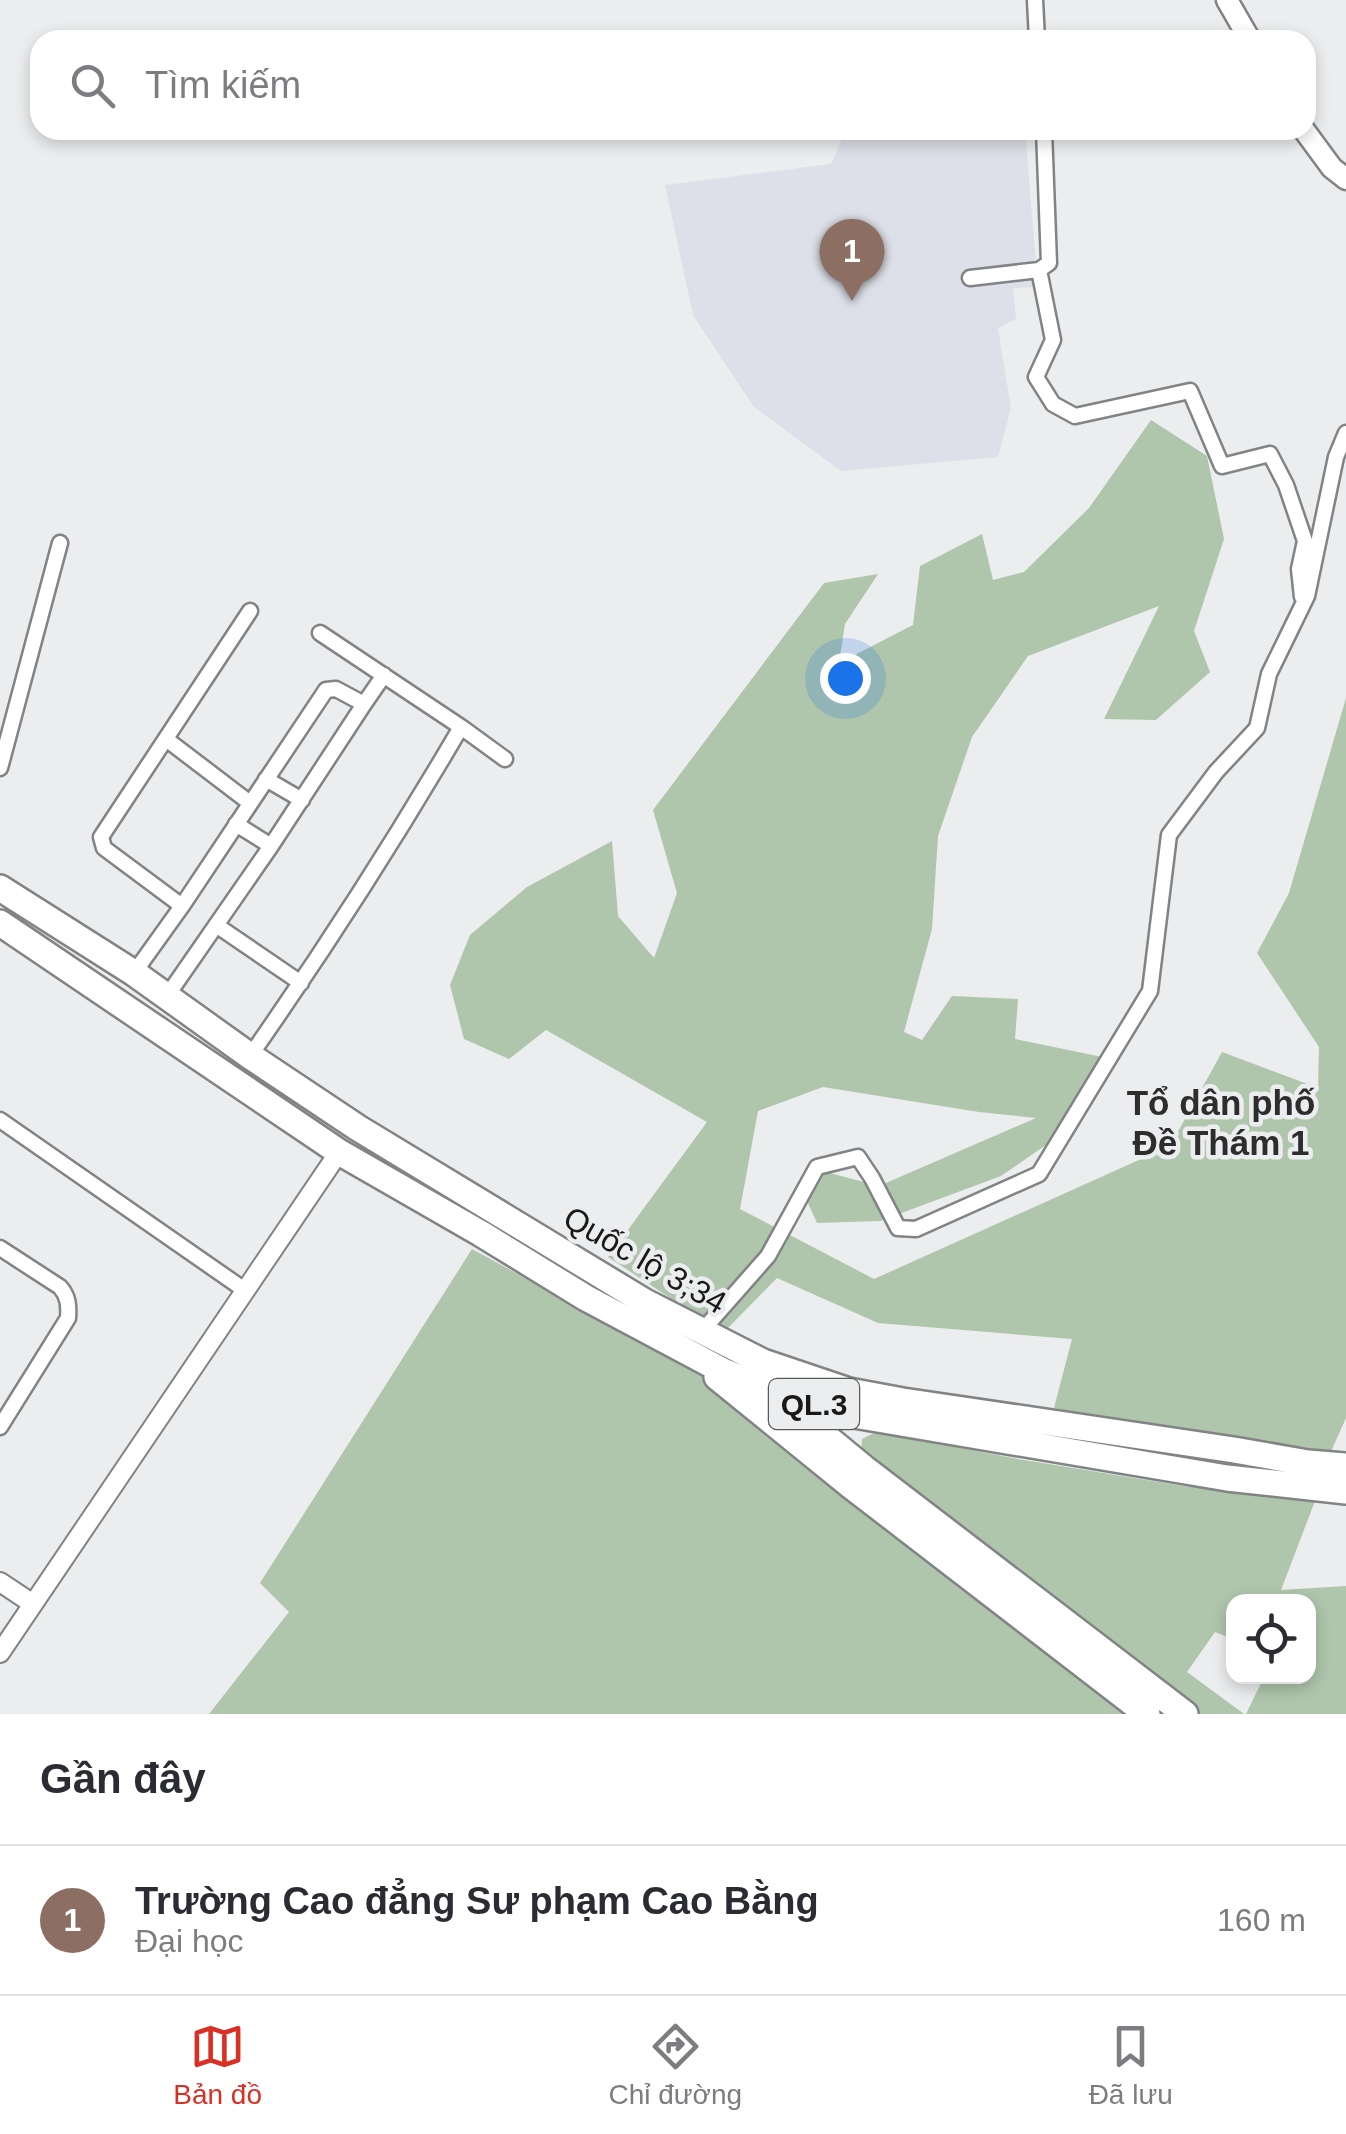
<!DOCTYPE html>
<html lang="vi">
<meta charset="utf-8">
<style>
body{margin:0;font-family:Helvetica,sans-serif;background:#f2f2f3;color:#2b2b33}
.controls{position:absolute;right:30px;bottom:30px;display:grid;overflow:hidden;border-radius:20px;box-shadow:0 5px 15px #0003}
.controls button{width:90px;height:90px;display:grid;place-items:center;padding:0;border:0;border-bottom:2px solid #e1e1e2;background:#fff;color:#2b2b33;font:50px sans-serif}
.you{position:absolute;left:845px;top:678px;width:35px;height:35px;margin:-25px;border:8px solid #fff;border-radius:50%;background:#1a73e8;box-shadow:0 0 0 15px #1a73e833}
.badge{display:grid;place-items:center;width:65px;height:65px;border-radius:50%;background:#d93025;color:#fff;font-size:32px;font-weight:700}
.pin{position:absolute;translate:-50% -82px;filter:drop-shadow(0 2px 5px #0008)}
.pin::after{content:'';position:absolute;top:52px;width:35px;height:30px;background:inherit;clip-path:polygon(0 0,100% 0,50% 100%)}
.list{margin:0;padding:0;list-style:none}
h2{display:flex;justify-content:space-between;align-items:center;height:130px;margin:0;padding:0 40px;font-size:42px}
h2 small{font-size:32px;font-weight:400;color:#7c7c81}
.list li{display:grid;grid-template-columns:65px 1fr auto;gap:30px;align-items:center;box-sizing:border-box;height:150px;padding:0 40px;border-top:2px solid #e1e1e2}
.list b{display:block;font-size:38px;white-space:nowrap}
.list p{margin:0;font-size:32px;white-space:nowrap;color:#7c7c81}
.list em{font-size:32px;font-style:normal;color:#7c7c81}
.icon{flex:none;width:55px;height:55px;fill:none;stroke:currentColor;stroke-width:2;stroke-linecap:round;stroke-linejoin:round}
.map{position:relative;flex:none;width:1346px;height:1714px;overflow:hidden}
.search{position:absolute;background:#fff;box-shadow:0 5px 15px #0003;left:30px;right:30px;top:30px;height:110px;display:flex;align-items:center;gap:25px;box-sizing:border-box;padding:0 35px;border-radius:30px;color:#7c7c81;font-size:38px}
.sheet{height:280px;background:#fff}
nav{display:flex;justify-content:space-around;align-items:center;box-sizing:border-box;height:140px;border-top:2px solid #e1e1e2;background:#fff;font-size:28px;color:#7c7c81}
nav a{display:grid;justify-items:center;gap:5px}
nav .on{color:#d93025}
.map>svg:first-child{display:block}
.built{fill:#dee0e9}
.forest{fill:#afc5ac}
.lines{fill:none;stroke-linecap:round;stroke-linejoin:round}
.street-casing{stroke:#828384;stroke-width:19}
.secondary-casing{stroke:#828384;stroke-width:22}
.primary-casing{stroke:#828384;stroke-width:25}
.highway-casing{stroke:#828384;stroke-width:30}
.street{stroke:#fff;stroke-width:14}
.secondary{stroke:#fff;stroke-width:18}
.primary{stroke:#fff;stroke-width:20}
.highway{stroke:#fff;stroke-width:25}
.labels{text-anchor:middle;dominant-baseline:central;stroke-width:9;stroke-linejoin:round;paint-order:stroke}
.shield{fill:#ecedee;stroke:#585959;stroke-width:2.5}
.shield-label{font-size:30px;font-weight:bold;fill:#191919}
.street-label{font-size:32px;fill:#191919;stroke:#ecedee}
.neighbourhood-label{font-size:35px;font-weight:bold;fill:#2d2d2e;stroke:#ecedee}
</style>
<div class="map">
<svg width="1346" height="1714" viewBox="0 0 1346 1714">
<rect width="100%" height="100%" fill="#ecedee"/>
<path class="built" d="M 846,130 L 1025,130 L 1038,287 L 1013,288 L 1016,319 L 998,328 L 1011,408 L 998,457 L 841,471 L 754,407 L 693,315 L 665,185 L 831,164 Z"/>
<path class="forest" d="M 1151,420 L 1207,456 L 1224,539 L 1194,631 L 1210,672 L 1156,720 L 1104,719 L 1159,606 L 1028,656 L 972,737 L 938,836 L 932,929 L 904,1032 L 922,1040 L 952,996 L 1018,999 L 1015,1039 L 1117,1060 L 1069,1129 L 1001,1176 L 880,1221 L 817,1223 L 802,1190 L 826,1172 L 879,1186 L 1036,1118 L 979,1112 L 823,1087 L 758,1111 L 740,1209 L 874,1279 L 1170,1146 L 1222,1052 L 1318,1088 L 1319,1047 L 1257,953 L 1289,893 L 1346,698 L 1346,1418 L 1329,1456 L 1245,1451 L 1054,1408 L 1072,1339 L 878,1323 L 777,1278 L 723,1333 L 608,1257 L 707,1122 L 546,1030 L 509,1059 L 464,1039 L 450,985 L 470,935 L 527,887 L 612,841 L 618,916 L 654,958 L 677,893 L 653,810 L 824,583 L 878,574 L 845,624 L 839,663 L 913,625 L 920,566 L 982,534 L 993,580 L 1024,572 L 1089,508 Z
M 472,1249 L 708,1378 L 1134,1714 L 209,1714 L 289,1612 L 260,1583 Z
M 876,1432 L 1018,1459 L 1183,1486 L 1315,1501 L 1281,1590 L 1346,1586 L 1346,1714 L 1246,1714 L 1264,1677 L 1308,1676 L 1308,1602 L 1234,1602 L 1233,1639 L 1215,1632 L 1187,1672 L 1244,1714 L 1197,1714 L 861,1453 L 862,1439 Z"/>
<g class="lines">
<g class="street-casing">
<path id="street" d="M 1035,0 L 1037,40
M 1039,270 L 1053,340 L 1036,377 L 1053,404 L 1075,416 L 1190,391 L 1222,466 L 1270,454 L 1286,485 L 1305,541 L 1299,569 L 1302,597
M 970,278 L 1039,270 L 1049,263 L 1044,130
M 461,727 L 505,759
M 166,739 L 250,803
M 0,768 L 60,543
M 266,779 L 302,800
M 236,824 L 271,846
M 182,906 L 104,848 L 101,837 L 250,611
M 216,925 L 301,983
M 134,973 L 182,906 L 326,690 L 336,689 L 364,704 L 384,675
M 167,996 L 271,846 L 364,704
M 250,1056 C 325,949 395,840 461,727 L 320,633
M 0,1120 L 246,1291
M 0,1248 L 60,1287 C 68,1296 69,1305 68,1318 L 0,1427
M 702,1331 L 768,1256 L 817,1167 L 858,1157 L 872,1178 L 898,1228 L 916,1229 L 1039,1174 L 1150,991 L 1169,835 L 1216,772 L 1257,728 L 1269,674 L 1307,596 L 1336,457 L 1346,433"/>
</g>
<g class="secondary-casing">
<path id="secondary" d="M 0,1582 L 33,1604
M 0,1653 L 339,1152"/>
</g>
<g class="primary-casing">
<path id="primary" d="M 1227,0 L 1250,40
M 1304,130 L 1332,168 L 1346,179"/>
</g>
<g class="highway-casing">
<path id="highway" d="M 0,888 L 134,973 L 250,1056 L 358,1128 L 645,1302 L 763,1362 L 849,1391 L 903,1401 L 1234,1450 L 1308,1463 L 1346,1466
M 0,923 L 339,1152 L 480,1233 L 586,1298 L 723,1371 L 766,1389 L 848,1414 L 1227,1478 L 1346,1491
M 717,1377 L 850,1485 L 1147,1714
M 779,1398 L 865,1469 L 1185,1714"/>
</g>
<use href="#street" class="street"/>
<use href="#secondary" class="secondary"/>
<use href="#primary" class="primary"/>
<use href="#highway" class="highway"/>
</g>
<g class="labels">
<rect class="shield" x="769" y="1379" width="90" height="50" rx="8"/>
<g class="shield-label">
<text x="814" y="1404">QL.3</text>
</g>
<g class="street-label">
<text transform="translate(645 1260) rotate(30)">Quốc lộ 3;34</text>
</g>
<g class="neighbourhood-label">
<text x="1221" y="1102">Tổ dân phố<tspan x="1221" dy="40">Đề Thám 1</tspan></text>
</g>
</g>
</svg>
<div class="controls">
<button><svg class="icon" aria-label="locate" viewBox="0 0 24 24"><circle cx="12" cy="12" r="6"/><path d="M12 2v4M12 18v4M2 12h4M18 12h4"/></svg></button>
</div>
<div class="you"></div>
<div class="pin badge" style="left:852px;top:301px;background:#8d6e63">1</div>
<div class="search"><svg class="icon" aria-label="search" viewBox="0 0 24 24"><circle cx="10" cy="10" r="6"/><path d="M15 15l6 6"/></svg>Tìm kiếm</div>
</div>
<section class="sheet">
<h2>Gần đây<small></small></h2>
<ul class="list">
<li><span class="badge" style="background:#8d6e63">1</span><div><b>Trường Cao đẳng Sư phạm Cao Bằng</b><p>Đại học</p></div><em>160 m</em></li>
</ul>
</section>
<nav>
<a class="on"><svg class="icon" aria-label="map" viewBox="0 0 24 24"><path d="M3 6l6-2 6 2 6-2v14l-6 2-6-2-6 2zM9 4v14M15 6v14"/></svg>Bản đồ</a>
<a><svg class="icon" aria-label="directions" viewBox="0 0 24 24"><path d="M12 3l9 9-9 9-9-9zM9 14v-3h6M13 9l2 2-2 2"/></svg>Chỉ đường</a>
<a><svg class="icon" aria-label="saved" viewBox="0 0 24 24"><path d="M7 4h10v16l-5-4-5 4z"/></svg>Đã lưu</a>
</nav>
